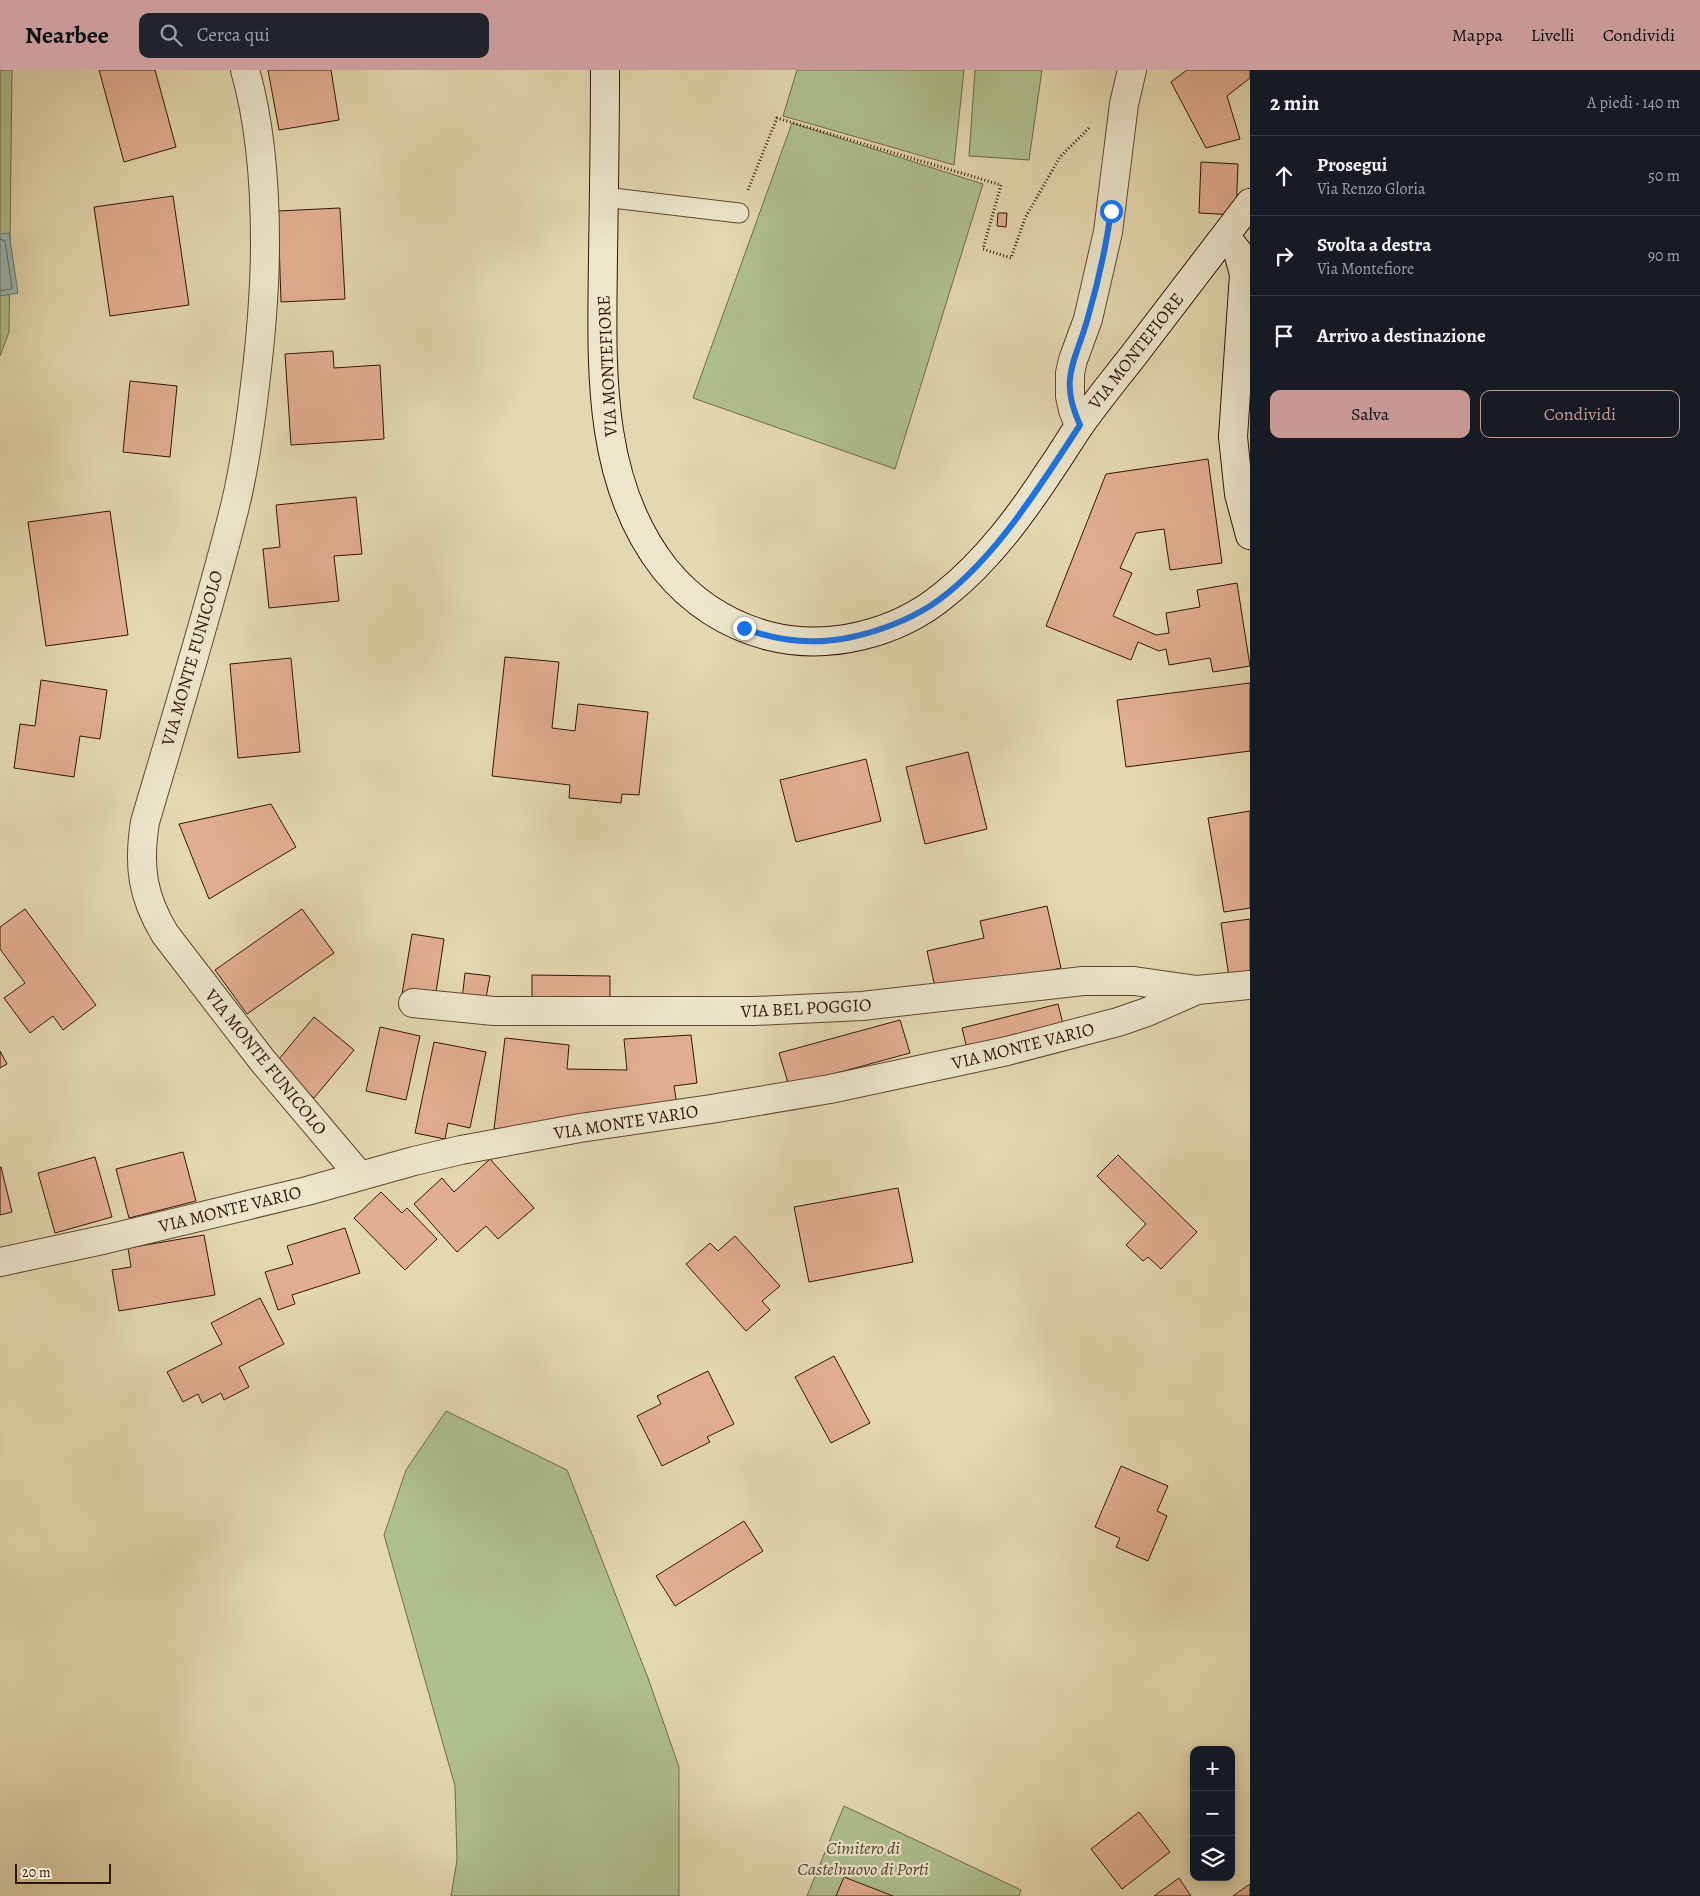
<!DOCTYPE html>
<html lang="it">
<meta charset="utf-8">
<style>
body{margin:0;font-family:Alegreya,serif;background:#20242c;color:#f1f3f6}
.controls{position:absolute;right:15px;bottom:15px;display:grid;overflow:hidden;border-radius:10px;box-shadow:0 2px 12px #0003}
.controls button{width:45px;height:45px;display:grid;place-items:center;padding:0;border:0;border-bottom:1px solid #363941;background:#171b24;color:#f1f3f6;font:25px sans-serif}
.scale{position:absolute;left:15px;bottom:12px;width:96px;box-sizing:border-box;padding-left:5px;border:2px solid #331507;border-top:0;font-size:14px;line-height:18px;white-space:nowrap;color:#331507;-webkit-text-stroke:4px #ede6cc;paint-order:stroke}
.stop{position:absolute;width:15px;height:15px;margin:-11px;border:4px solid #1a73e8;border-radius:50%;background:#fff}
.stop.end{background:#1a73e8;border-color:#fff;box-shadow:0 1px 5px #0008}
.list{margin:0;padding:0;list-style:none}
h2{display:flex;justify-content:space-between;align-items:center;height:65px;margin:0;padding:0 20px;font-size:21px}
h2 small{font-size:16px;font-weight:400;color:#9ea1a6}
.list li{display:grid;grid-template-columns:32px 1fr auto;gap:15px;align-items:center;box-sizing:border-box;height:80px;padding:0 20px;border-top:1px solid #363941}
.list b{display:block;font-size:19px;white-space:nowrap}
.list p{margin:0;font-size:16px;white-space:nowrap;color:#9ea1a6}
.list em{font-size:16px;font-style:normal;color:#9ea1a6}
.actions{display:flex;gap:10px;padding:15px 20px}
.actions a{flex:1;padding:11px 0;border:1px solid #c59692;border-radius:10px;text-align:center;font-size:18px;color:#c59692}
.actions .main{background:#c59692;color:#111}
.icon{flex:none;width:28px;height:28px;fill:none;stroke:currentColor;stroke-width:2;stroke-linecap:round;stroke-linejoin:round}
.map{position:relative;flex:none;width:1250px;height:1826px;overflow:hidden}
header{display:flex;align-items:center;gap:30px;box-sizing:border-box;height:70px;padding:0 25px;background:#c59692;color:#111}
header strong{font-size:24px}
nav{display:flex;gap:28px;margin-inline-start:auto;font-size:18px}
.search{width:350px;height:45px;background:#20242c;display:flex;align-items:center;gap:12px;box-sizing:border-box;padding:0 18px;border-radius:10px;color:#9ea1a6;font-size:19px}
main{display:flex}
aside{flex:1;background:#171b24}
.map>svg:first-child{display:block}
.green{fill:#afc08f;stroke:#716a4b}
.water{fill:#97b9b2;stroke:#6f776e}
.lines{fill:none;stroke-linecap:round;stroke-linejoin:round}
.shore{stroke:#65675c;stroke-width:1}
.building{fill:#e2ae91;stroke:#331507}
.service-casing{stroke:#5f4631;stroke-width:21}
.minor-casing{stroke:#5f4631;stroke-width:30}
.secondary-casing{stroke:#331507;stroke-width:30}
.path{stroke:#331507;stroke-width:3;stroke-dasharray:1 2.5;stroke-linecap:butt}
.service{stroke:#ede6cc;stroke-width:19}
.minor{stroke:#ede6cc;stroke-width:28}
.secondary{stroke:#ede6cc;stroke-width:28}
.route{stroke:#1a73e8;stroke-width:6}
.labels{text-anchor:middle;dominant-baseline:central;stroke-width:4.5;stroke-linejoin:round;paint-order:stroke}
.street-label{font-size:18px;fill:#331507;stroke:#ede6cc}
.park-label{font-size:18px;font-style:italic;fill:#584830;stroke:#ede6cc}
</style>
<header>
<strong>Nearbee</strong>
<div class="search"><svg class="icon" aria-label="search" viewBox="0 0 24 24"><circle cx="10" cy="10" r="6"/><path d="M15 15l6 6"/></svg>Cerca qui</div>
<nav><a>Mappa</a><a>Livelli</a><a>Condividi</a></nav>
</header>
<main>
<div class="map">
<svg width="1250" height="1826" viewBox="0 0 1250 1826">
<rect width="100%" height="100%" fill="#e4d8b0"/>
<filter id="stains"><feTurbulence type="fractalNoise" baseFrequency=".004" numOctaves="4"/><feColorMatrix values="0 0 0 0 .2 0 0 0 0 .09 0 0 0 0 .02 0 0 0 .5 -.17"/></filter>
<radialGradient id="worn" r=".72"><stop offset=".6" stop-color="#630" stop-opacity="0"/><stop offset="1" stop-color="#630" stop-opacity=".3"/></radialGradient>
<path class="green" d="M 0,0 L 12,0 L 9,262 L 0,286 Z
M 797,0 L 964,0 L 954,95 L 783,46 Z
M 975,0 L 1042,0 L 1029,90 L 969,86 Z
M 792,53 L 983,114 L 895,399 L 693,328 Z
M 446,1341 L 567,1400 L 648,1608 L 679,1697 L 679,1826 L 451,1826 L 457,1790 L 455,1716 L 384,1465 L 406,1400 Z
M 844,1736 L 1021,1820 L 1019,1826 L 807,1826 Z"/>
<path class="water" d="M 9,163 L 18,223 L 0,226 L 0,164 Z"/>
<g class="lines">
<path class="shore" d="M 0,169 L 5,171 L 12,217 L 11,219 L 0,221"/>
</g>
<path class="building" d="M 99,0 L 155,0 L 176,77 L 124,92 Z
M 268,0 L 331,0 L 339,50 L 279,60 Z
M 1187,0 L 1250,0 L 1250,8 L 1227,26 L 1240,69 L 1206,78 L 1171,12 Z
M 1201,92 L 1238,94 L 1236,145 L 1199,143 Z
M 173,126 L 189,235 L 110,246 L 94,137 Z
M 340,138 L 345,229 L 281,232 L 278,141 Z
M 998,143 L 1007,143 L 1006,157 L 997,156 Z
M 333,281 L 334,298 L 380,295 L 384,369 L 291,375 L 285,284 Z
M 130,311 L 177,316 L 170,387 L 123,382 Z
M 1208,389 L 1222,493 L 1170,500 L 1164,459 L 1136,463 L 1120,498 L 1132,503 L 1113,546 L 1156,565 L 1169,563 L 1166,543 L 1200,537 L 1197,520 L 1237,513 L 1250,596 L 1213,602 L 1210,588 L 1169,595 L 1166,579 L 1159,581 L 1138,572 L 1131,590 L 1046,556 L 1106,404 Z
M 356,427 L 362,484 L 334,486 L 339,531 L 269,538 L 263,479 L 280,477 L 276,435 Z
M 110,441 L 128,565 L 46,576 L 28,452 Z
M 505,587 L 559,592 L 552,658 L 575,661 L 578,634 L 648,642 L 639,725 L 622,724 L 621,733 L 569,728 L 570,715 L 492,706 Z
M 291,588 L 300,682 L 238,688 L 230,594 Z
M 41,610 L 107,620 L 100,669 L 80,666 L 74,707 L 14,698 L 20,654 L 35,656 Z
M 1250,613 L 1250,681 L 1126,697 L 1117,630 Z
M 968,682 L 987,759 L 925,774 L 906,697 Z
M 866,689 L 881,751 L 796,772 L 780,710 Z
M 271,734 L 296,777 L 209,829 L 179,754 Z
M 1250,741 L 1250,838 L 1224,842 L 1208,748 Z
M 1047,836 L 1061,898 L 937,926 L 927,881 L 984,868 L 980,851 Z
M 25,839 L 96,935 L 63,960 L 53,946 L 30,963 L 4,928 L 25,913 L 0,879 L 0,857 Z
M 302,839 L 334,883 L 247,944 L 215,900 Z
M 1250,849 L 1250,904 L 1229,907 L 1221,853 Z
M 412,864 L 444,869 L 435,929 L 402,924 Z
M 465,903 L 490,906 L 485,933 L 462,930 Z
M 532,905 L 610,906 L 610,932 L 532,932 Z
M 1058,934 L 1064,958 L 968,983 L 962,958 Z
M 314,947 L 354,980 L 314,1028 L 274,995 Z
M 900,950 L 910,983 L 789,1016 L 779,983 Z
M 380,957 L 420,966 L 406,1030 L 366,1021 Z
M 691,965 L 697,1013 L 674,1016 L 677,1035 L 494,1059 L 505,968 L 569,975 L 567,999 L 627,1000 L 624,969 Z
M 434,972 L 486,982 L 470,1058 L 448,1053 L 445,1069 L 415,1063 Z
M 0,981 L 7,994 L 0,998 Z
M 183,1082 L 196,1131 L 129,1148 L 116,1099 Z
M 1118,1085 L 1197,1162 L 1161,1199 L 1148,1187 L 1143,1191 L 1126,1175 L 1146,1154 L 1097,1106 Z
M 95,1087 L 112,1147 L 55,1163 L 38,1103 Z
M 490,1089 L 534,1138 L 498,1169 L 486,1156 L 457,1182 L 414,1134 L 442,1108 L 454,1122 Z
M 0,1097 L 1,1097 L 12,1142 L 0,1145 Z
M 898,1118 L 913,1192 L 809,1212 L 794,1137 Z
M 381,1122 L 402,1143 L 407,1138 L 437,1169 L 405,1200 L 354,1148 Z
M 345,1158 L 360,1203 L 292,1225 L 295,1234 L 278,1240 L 265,1202 L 293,1194 L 287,1176 Z
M 204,1165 L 215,1225 L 119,1241 L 112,1200 L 131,1197 L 128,1178 Z
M 735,1166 L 780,1216 L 762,1231 L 770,1240 L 746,1261 L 686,1194 L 710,1173 L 718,1181 Z
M 260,1228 L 284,1274 L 239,1297 L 249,1317 L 224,1330 L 221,1323 L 202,1333 L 198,1324 L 183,1332 L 167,1302 L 222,1274 L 211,1253 Z
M 834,1286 L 870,1353 L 831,1373 L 795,1307 Z
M 708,1301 L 734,1354 L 707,1367 L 710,1372 L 662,1396 L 637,1346 L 661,1334 L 657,1326 Z
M 1121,1396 L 1168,1416 L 1157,1441 L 1167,1446 L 1148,1491 L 1116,1477 L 1120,1468 L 1095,1457 Z
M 744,1451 L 763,1481 L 675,1536 L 656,1506 Z
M 1139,1742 L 1170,1782 L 1122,1819 L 1091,1779 Z
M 844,1807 L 893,1826 L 836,1826 Z
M 1179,1808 L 1191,1826 L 1154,1826 Z
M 1250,1814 L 1250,1826 L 1233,1826 Z"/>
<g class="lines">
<g class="service-casing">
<path id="service" d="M 604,127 L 739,143"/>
</g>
<g class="minor-casing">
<path id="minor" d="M 245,0 C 261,56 265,114 265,172 C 265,220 261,267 255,315 C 250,358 244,402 233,444 C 207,547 175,650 145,752 C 138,796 142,826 165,864 L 262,990 L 360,1106
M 1079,355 L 1073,340 L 1070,326 L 1070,303 L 1073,290 L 1088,249 L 1108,162 L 1124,34 L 1132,0
M 413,933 L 494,941 L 755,941 L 862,936 L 1083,911 L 1134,911 L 1197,920
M 0,1192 L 107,1169 L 307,1121 L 414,1091 L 461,1080 L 580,1058 L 711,1039 L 830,1019 L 1007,981 L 1118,952 L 1147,942 L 1197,920 L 1250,915"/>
</g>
<g class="secondary-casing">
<path id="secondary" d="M 605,0 C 605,62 604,124 603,186 C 602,293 595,410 665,499 C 692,532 727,555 769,566 C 828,581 897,564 944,525 C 987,491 1021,445 1051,399 C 1061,385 1070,369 1080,355 C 1097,331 1115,309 1133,286 C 1172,235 1211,184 1250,133
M 1225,166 L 1238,182 L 1244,204 L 1233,367 L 1239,424 L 1250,465"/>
</g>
<path class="path" d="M 748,120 L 777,48 L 1001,115 L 983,179 L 1011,188 L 1025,148 L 1060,87 L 1090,57"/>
<use href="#service" class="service"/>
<use href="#minor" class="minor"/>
<use href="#secondary" class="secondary"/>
</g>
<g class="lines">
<path class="route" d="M 744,558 C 779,572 815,575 852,567 C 879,561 906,551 930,536 C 991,496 1040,416 1080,355 C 1058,307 1076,292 1088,247 C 1098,213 1106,177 1111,141"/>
</g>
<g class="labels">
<g class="street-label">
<text transform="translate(1136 281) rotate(-52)">VIA MONTEFIORE</text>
<text transform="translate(607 296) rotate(-93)">VIA MONTEFIORE</text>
<text transform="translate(192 588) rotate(-74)">VIA MONTE FUNICOLO</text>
<text transform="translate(806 938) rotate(-3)">VIA BEL POGGIO</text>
<text transform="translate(1023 976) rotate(-14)">VIA MONTE VARIO</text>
<text transform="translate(266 992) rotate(51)">VIA MONTE FUNICOLO</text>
<text transform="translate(626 1052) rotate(-9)">VIA MONTE VARIO</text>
<text transform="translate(230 1139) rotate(-14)">VIA MONTE VARIO</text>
</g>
<g class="park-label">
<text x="863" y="1778">Cimitero di<tspan x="863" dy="21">Castelnuovo di Porti</tspan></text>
</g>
</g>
<rect width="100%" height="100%" filter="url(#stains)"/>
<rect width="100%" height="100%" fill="url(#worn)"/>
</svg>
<div class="controls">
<button>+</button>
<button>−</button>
<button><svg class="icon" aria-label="layers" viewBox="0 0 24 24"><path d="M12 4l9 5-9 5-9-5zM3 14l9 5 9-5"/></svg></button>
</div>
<div class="scale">20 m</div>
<div class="stop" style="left:1111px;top:141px"></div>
<div class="stop end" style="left:744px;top:558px"></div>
</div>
<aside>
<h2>2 min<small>A piedi · 140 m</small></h2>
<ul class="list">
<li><svg class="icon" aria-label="ahead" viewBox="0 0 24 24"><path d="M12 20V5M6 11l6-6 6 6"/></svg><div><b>Prosegui</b><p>Via Renzo Gloria</p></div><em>50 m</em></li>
<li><svg class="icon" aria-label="right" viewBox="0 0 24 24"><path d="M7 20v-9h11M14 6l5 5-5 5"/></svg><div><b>Svolta a destra</b><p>Via Montefiore</p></div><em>90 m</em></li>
<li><svg class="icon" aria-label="arrive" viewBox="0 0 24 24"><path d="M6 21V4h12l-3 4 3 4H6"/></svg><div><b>Arrivo a destinazione</b></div></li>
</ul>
<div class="actions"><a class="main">Salva</a><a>Condividi</a></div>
</aside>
</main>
